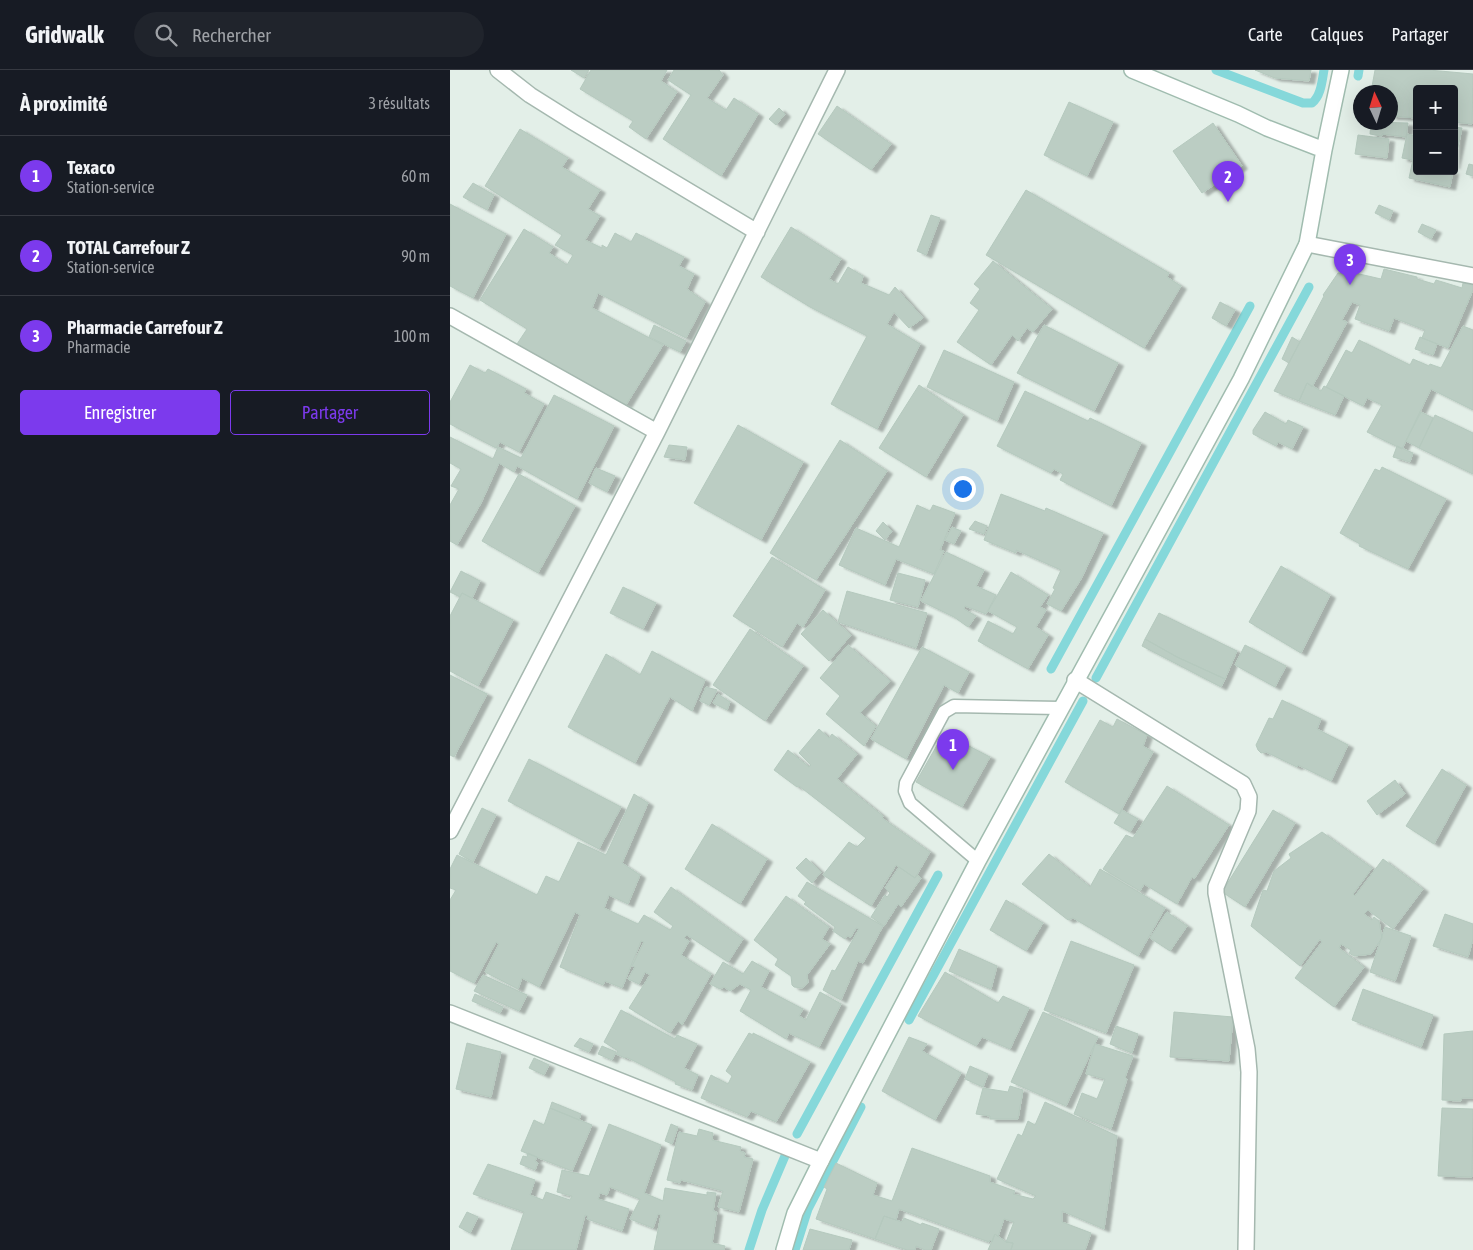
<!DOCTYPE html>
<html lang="fr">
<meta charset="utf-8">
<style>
body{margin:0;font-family:"Asap Condensed",sans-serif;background:#20242c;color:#f1f3f6}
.controls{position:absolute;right:15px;top:15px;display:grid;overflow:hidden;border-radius:5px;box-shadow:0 5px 20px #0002}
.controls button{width:45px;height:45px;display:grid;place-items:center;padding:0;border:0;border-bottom:1px solid #363941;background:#171b24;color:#f1f3f6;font:25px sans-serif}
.compass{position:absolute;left:903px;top:15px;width:45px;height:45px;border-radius:50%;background:#171b24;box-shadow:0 5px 20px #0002;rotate:356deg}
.you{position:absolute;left:512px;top:418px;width:18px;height:18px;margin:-12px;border:4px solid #fff;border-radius:50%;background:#1a73e8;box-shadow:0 0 0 8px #1a73e833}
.badge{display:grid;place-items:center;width:32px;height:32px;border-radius:50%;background:#7c3aed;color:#fff;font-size:16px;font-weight:700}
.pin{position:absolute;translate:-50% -41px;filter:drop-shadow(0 1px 2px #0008)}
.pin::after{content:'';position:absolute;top:26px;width:18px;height:15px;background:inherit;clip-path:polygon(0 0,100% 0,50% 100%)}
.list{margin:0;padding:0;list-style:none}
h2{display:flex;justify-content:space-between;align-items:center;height:65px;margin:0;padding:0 20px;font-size:21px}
h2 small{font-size:16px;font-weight:400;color:#9ea1a6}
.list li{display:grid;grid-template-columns:32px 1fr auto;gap:15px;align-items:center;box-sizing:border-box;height:80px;padding:0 20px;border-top:1px solid #363941}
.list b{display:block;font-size:19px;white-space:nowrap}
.list p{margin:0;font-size:16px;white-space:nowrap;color:#9ea1a6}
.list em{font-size:16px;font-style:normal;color:#9ea1a6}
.actions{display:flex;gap:10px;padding:15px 20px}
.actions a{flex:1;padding:11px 0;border:1px solid #7c3aed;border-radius:5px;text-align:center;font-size:18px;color:#7c3aed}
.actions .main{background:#7c3aed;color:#fff}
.icon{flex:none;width:28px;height:28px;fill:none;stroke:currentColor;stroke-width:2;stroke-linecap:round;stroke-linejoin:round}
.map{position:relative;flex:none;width:1023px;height:1180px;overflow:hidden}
header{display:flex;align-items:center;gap:30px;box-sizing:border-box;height:70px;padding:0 25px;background:#171b24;border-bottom:1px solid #363941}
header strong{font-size:24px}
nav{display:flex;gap:28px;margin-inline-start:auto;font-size:18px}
.search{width:350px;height:45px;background:#20242c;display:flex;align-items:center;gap:12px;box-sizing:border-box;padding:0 18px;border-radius:28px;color:#9ea1a6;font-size:19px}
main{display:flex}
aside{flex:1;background:#171b24}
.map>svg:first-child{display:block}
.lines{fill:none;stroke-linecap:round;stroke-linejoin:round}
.stream{stroke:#85d8da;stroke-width:9}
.building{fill:#bbcdc3;stroke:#b5c9be;filter:url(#shadow)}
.service-casing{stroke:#a5b8af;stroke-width:15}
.minor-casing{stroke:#a5b8af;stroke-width:18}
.secondary-casing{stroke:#a0bcaf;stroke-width:18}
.service{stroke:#fff;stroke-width:12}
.minor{stroke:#fff;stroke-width:15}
.secondary{stroke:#fff;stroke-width:15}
</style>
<header>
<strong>Gridwalk</strong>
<div class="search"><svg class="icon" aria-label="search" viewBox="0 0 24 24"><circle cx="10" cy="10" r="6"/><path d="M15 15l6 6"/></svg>Rechercher</div>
<nav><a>Carte</a><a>Calques</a><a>Partager</a></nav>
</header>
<main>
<aside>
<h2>À proximité<small>3 résultats</small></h2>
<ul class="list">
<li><span class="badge">1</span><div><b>Texaco</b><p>Station-service</p></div><em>60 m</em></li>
<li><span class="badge">2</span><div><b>TOTAL Carrefour Z</b><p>Station-service</p></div><em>90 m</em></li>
<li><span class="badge">3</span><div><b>Pharmacie Carrefour Z</b><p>Pharmacie</p></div><em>100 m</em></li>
</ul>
<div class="actions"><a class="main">Enregistrer</a><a>Partager</a></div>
</aside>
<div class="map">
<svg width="1023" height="1180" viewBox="0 0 1023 1180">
<defs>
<filter id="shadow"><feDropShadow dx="5.5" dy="3" stdDeviation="1" flood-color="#0004"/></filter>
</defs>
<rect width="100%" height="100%" fill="#e3efe8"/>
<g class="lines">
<path class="stream" d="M 766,0 L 853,33 L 862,33 C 871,26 872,11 874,0
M 908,6 L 909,0
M 601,599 L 800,236
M 646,608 L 859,217
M 459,950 L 633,631
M 347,1064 L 488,805
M 299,1180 L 312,1140 L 335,1086
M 345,1180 L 358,1139 L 411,1037"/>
</g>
<path class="building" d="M 121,0 L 139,0 L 134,8 Z
M 141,0 L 217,0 L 211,11 L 227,22 L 196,69 L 179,57 L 183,51 L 130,19 Z
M 224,0 L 269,0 L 273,5 L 257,28 L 276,40 L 284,28 L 308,44 L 271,106 L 213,69 L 241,25 L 218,10 Z
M 805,0 L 861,0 L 859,11 L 825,8 Z
M 925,0 L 979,0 L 1023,4 L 1022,54 L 1004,52 L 1004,19 L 967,19 L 967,48 L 941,46 L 941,22 L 921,22 Z
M 619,32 L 663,52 L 637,106 L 594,85 Z
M 387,36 L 441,74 L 421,100 L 368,64 Z
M 329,38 L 335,44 L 326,55 L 319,49 Z
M 921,52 L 958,53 L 956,67 L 932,64 L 932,66 L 920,64 Z
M 763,53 L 792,96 L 752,123 L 723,81 Z
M 1004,57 L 1012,58 L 1004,96 Z
M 70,59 L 118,88 L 112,97 L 150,120 L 138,139 L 150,146 L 135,170 L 152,178 L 152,175 L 157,178 L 165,163 L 181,172 L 186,163 L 234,187 L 229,196 L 244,204 L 237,219 L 255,232 L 236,268 L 148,223 L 142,238 L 213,275 L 176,335 L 65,277 L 77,259 L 30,230 L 74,159 L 103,177 L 99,183 L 117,195 L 123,185 L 105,175 L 112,165 L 35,116 Z
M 957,64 L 967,66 L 962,90 L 952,88 Z
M 908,65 L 939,69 L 937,88 L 905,84 Z
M 967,71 L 967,101 L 1003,101 L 1000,117 L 959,108 Z
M 1019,94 L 1023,95 L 1023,106 L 1016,104 Z
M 23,113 L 44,125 L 37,140 L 13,127 Z
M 576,120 L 719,203 L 717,207 L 731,216 L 694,278 L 536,185 Z
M 0,134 L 56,164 L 23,228 L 0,216 Z
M 929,135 L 943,141 L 939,150 L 925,143 Z
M 481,145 L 490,148 L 476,185 L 467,181 Z
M 972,154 L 986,160 L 981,169 L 968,162 Z
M 341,157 L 391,189 L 379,209 L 388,214 L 398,197 L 413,206 L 411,213 L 439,225 L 445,217 L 473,248 L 459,258 L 444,242 L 437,254 L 470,274 L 427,359 L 381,334 L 417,266 L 360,237 L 311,207 Z
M 543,191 L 602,239 L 583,262 L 577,258 L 568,271 L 562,265 L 541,295 L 507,272 L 529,240 L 520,233 L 530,219 L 524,214 Z
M 934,199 L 967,207 L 967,209 L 984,214 L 986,210 L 1012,218 L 1013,213 L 1023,215 L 1023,220 L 998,278 L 972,268 L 975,260 L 944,248 L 939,261 L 905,249 L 910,235 L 902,232 L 892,250 L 897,252 L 862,317 L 857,313 L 849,331 L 824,321 L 874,226 L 873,225 L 888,203 L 891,203 L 892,200 L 931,209 Z
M 770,232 L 785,240 L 776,256 L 762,248 Z
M 204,255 L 236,271 L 230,282 L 199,267 Z
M 594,255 L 668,293 L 644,341 L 567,303 Z
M 1013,256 L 1023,260 L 1023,340 L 981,319 L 952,379 L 917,362 L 932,335 L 917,328 L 913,336 L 876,317 L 896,280 L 902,283 L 909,270 L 960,295 L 963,289 L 979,296 L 980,294 L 991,298 Z
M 842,267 L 850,272 L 839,293 L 832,289 Z
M 970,267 L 987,274 L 983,285 L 965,279 Z
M 494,280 L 564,312 L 547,351 L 477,317 Z
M 20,295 L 35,303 L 38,299 L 76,319 L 74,323 L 94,334 L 69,382 L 50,372 L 46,378 L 0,354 L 0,332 Z
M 857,313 L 871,321 L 874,316 L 894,326 L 885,345 L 849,331 Z
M 469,315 L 513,345 L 476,407 L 429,378 Z
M 575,321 L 638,351 L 640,348 L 691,373 L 661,436 L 610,410 L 613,404 L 604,399 L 601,403 L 547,376 Z
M 104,325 L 164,356 L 127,429 L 67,396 L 64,402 L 49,393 L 31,433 L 7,475 L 0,471 L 0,435 L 9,419 L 1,416 L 11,399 L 0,393 L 0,367 L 43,389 L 48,377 L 71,388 Z
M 815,342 L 836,354 L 838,350 L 853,357 L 842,379 L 828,372 L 826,376 L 803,364 L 803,360 Z
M 971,342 L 983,348 L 969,378 L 956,371 Z
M 985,345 L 1023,363 L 1023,404 L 969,378 Z
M 288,355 L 353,392 L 311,470 L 244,433 Z
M 390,370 L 437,401 L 366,510 L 320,483 Z
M 219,375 L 237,377 L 235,390 L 214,387 Z
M 947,376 L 963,383 L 960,392 L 943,387 Z
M 932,397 L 996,429 L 958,499 L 909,476 L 910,474 L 890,463 L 925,399 L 930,401 Z
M 146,398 L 165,406 L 157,422 L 139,413 Z
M 69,404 L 125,436 L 88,503 L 32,471 Z
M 551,424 L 595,441 L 596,438 L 653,463 L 631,509 L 611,541 L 597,534 L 605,519 L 603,518 L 611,500 L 566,480 L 566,483 L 534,470 Z
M 467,435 L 480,441 L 483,435 L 505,443 L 490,480 L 494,481 L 484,504 L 446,489 L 435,515 L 389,495 L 406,458 L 449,477 Z
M 525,451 L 537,456 L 534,464 L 519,459 Z
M 433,452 L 442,461 L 435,470 L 426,461 Z
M 502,457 L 511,461 L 504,474 L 495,470 Z
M 496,482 L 534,500 L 526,516 L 546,525 L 536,544 L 515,536 L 514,539 L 526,546 L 518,557 L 504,547 L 471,531 Z
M 322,487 L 375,520 L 353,557 L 347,553 L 332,577 L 283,546 Z
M 831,496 L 880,525 L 851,583 L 799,552 Z
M 11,501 L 30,511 L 22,528 L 12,523 L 10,527 L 0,522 Z
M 561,502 L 598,525 L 590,537 L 596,540 L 586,557 L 598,565 L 578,599 L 528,571 L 538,551 L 563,564 L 567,557 L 538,541 Z
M 448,503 L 475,510 L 468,537 L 440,530 Z
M 173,517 L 206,533 L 193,559 L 160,543 Z
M 397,521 L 477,543 L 466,578 L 388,552 Z
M 12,523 L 63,550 L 28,616 L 0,601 L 0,546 Z
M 373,540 L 401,565 L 379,591 L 351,564 Z
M 709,543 L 787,581 L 775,609 L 727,587 L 695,569 Z
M 300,559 L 353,596 L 315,651 L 263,615 Z
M 695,569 L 727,587 L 775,609 L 771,617 L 692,576 Z
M 398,575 L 440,611 L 410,643 L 426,656 L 414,676 L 376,644 L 390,626 L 370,608 Z
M 795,575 L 836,596 L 825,617 L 785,595 Z
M 472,577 L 519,602 L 508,623 L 494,615 L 456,689 L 421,669 Z
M 202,581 L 255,610 L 242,641 L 220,627 L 185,693 L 118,657 L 156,584 L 190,605 Z
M 0,605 L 37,624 L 4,687 L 0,685 Z
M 256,617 L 267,620 L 259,635 L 250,631 Z
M 268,624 L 280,632 L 277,640 L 263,633 Z
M 832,630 L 871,649 L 867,659 L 898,675 L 881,711 L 848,695 L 847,697 L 816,682 L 811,683 L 808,680 L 806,675 L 819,648 L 823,649 Z
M 667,649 L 697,665 L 693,676 L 703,682 L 669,744 L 615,712 L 650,650 L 663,657 Z
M 369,659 L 379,668 L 382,664 L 407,684 L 387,709 L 433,746 L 432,748 L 480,782 L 465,808 L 446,795 L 421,836 L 373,805 L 399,772 L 407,777 L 416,768 L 349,716 L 347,717 L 324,700 L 338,680 L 359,697 L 361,695 L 349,683 Z
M 494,663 L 540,687 L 512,737 L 466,712 Z
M 79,689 L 171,737 L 149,779 L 58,731 Z
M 992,699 L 1016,715 L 984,774 L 956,756 Z
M 945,710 L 955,724 L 927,745 L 917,731 Z
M 717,716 L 779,755 L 744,809 L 742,807 L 727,834 L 694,814 L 690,821 L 653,799 L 676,765 L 683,768 Z
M 184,724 L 198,733 L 172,793 L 190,805 L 178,834 L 159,825 L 154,838 L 188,854 L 194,845 L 220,860 L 223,856 L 204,842 L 221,817 L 293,869 L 278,892 L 237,865 L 234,868 L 239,871 L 231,885 L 261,904 L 232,955 L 228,951 L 220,963 L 179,938 L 200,905 L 195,902 L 189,914 L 178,909 L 185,897 L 182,896 L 194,872 L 191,871 L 172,918 L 155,911 L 153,915 L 110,897 L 130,845 L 125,842 L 89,917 L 72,908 L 68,919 L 35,902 L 49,874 L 46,872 L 24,913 L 0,901 L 0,830 L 6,820 L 0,818 L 0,799 L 7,785 L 87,825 L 96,806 L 109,812 L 128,772 L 156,785 Z
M 32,738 L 46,745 L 23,792 L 9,784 Z
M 672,740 L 688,749 L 680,762 L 664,753 Z
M 823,740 L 845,753 L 795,837 L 772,822 Z
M 262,754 L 317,789 L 290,834 L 235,799 Z
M 872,762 L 922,798 L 903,824 L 905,826 L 933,789 L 973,819 L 943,859 L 918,840 L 914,844 L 922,850 L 924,847 L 929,851 L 932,868 L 921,884 L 904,886 L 899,883 L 901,880 L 891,874 L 889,878 L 914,897 L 884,937 L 845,908 L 872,872 L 870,869 L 850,896 L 801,856 L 813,820 L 817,821 L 824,801 L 841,788 L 839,784 Z
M 599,784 L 640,817 L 650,799 L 715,838 L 688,886 L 623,848 L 618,850 L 572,814 Z
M 356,788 L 371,802 L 362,813 L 346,798 Z
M 449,797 L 465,808 L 467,805 L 471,808 L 451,837 L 448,834 L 434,856 L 421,847 L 435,825 L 437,827 L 440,823 L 435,818 Z
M 357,812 L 433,856 L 413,893 L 408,891 L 391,930 L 373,920 L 382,900 L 385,901 L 409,859 L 406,858 L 401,867 L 397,866 L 395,869 L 383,861 L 385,857 L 354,834 L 356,832 L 348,826 Z
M 336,826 L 379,857 L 372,869 L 380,874 L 357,905 L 358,913 L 352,918 L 344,917 L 342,915 L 341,906 L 325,895 L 328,889 L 304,870 Z
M 556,830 L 593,853 L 576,881 L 540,860 Z
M 717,842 L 737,856 L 720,881 L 700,868 Z
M 995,844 L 1023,854 L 1023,869 L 1018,887 L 983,876 Z
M 935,857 L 961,866 L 945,911 L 920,902 Z
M 621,871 L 684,895 L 656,963 L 594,940 Z
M 509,879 L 547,896 L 541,919 L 499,901 Z
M 302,891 L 319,901 L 311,917 L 353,939 L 349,946 L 356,950 L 370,922 L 391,934 L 369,977 L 339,963 L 336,969 L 290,941 L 301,920 L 290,914 L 280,921 L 274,917 L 270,919 L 260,914 L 273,892 L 293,904 Z
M 495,902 L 548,933 L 553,926 L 579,938 L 560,979 L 532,967 L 526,976 L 468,946 Z
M 33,905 L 77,925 L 69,941 L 24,921 Z
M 913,919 L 983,945 L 971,977 L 902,950 Z
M 25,924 L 53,937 L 50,943 L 22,931 Z
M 171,940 L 225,969 L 227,965 L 247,974 L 234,998 L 248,1005 L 242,1020 L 225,1014 L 226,1012 L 176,987 L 175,988 L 166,984 L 168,981 L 154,972 Z
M 593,942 L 648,967 L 616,1036 L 561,1012 Z
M 724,942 L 783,947 L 779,991 L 720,987 Z
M 666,956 L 688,964 L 682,983 L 660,974 Z
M 1023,961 L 1023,1028 L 1012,1028 L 1011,1031 L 992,1030 L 994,964 Z
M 299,963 L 303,965 L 303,963 L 360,992 L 326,1052 L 301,1041 L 297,1047 L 251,1028 L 261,1005 L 278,1014 L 282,1006 L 276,1001 Z
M 459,967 L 477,974 L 472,981 L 511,1003 L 485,1050 L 432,1021 Z
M 130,968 L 143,974 L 139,982 L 124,976 Z
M 17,973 L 51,982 L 41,1027 L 6,1019 Z
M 645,974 L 683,986 L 675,1007 L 677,1009 L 661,1059 L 624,1044 L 632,1023 L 647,1029 L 655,1009 L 636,1004 Z
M 152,976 L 166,982 L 162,990 L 148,984 Z
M 84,988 L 99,995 L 94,1005 L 79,998 Z
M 520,996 L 538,1004 L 533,1017 L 515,1009 Z
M 560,1016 L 573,1020 L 568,1049 L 540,1049 L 540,1046 L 526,1044 L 533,1018 L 558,1022 Z
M 102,1032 L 131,1044 L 129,1050 L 100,1038 Z
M 595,1032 L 667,1066 L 654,1159 L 612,1141 L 612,1152 L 641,1163 L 635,1180 L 561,1180 L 563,1173 L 556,1172 L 564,1152 L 554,1149 L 548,1167 L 545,1164 L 542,1172 L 540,1170 L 539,1172 L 449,1139 L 446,1150 L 434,1146 L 425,1169 L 366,1149 L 377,1119 L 374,1117 L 386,1093 L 427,1113 L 423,1125 L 442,1131 L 462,1078 L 540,1106 L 540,1112 L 565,1121 L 563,1124 L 583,1129 L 586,1126 L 547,1109 L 568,1064 L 572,1066 L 578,1051 L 585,1055 Z
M 100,1038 L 142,1055 L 122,1101 L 71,1081 L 84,1050 L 94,1055 Z
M 992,1038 L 1023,1039 L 1022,1107 L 988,1106 Z
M 159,1054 L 211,1075 L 194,1123 L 213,1131 L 215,1118 L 257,1125 L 257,1122 L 266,1123 L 263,1141 L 267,1142 L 262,1173 L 275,1176 L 274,1180 L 204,1180 L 211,1145 L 208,1144 L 203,1158 L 180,1149 L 190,1129 L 160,1117 L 157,1125 L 150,1123 L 148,1129 L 179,1139 L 172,1161 L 137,1149 L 138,1146 L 135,1145 L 126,1180 L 61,1180 L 74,1142 L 23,1124 L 38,1094 L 85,1110 L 80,1125 L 93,1130 L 96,1122 L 120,1130 L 122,1126 L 107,1122 L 112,1100 L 139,1106 Z
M 221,1054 L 228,1057 L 222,1074 L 215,1071 Z
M 249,1059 L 263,1063 L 262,1070 L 291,1077 L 290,1081 L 295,1083 L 294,1087 L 303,1089 L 289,1142 L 268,1137 L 273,1121 L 231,1110 L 230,1113 L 217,1110 L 229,1062 L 247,1066 Z
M 78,1083 L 87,1087 L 85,1091 L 88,1093 L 85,1100 L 70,1094 L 73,1086 L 77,1087 Z
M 17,1142 L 28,1147 L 20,1163 L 9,1157 Z
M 434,1146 L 452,1152 L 454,1148 L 471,1155 L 472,1153 L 489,1159 L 481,1180 L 475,1180 L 466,1176 L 465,1180 L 457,1180 L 425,1169 Z
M 360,1159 L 402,1170 L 399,1180 L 353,1180 Z
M 545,1164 L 556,1172 L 563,1173 L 561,1180 L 538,1180 Z"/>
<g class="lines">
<g class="service-casing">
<path id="service" d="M 528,791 L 460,733 L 455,721 L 456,713 L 494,642 L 504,636 L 610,638"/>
</g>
<g class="minor-casing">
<path id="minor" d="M 48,0 L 80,25 L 123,52 L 307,162
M 857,174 L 1023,206
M 0,246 L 207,362
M 625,610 L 793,714 L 799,727 L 798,741 L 766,817 L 766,823 L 797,979 L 799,1002 L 796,1180
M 0,761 L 207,362 L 387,0
M 0,943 L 371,1091"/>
</g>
<g class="secondary-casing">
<path id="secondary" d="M 682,0 L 788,44 L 817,58 L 874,80
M 334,1180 L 345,1143 L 371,1091 L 528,791 L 791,309 L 857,174 L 874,80 L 891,0"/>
</g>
<use href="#service" class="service"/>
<use href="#minor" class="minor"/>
<use href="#secondary" class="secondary"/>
</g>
</svg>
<div class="controls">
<button>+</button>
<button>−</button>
</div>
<svg class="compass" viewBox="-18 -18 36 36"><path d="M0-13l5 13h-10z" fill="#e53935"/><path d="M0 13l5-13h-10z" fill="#9ea1a6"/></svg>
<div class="you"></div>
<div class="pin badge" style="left:503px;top:700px">1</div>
<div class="pin badge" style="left:778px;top:132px">2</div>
<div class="pin badge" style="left:900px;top:215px">3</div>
</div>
</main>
